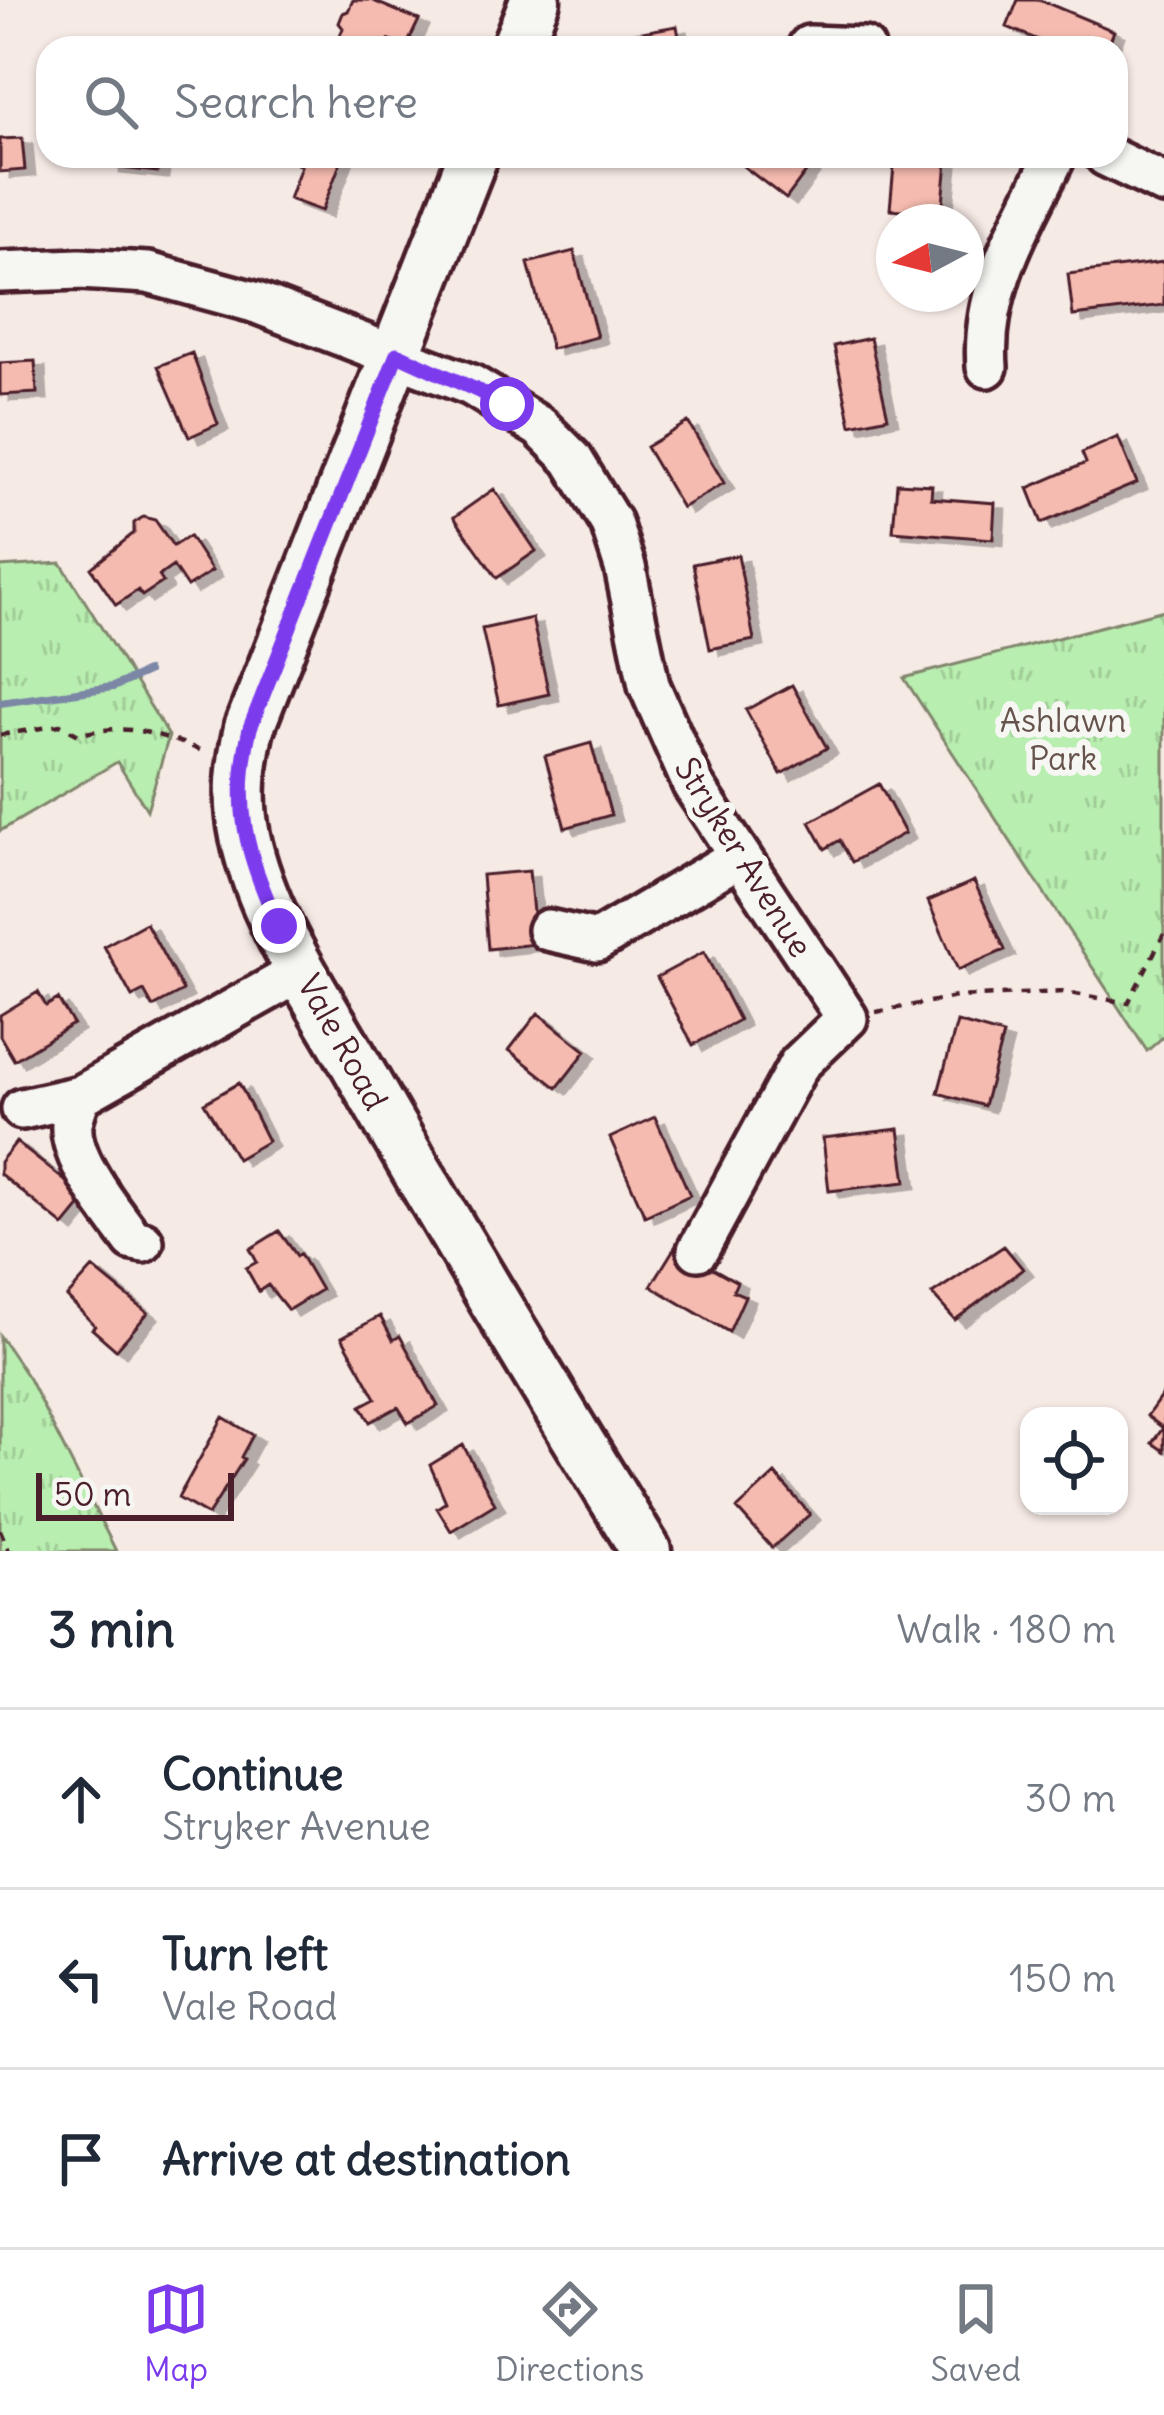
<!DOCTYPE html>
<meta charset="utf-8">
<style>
body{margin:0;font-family:Delius,sans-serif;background:#f6f6f7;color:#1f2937}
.controls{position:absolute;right:36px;bottom:36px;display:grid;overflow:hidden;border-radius:24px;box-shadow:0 3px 9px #0004}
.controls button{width:108px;height:108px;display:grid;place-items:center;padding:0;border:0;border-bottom:3px solid #e0e1e3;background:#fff;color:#1f2937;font:60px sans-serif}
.compass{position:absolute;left:876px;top:204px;width:108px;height:108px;border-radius:50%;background:#fff;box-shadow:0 3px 9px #0004;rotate:263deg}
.scale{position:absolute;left:36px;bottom:30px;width:198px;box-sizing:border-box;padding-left:12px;border:6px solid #4a1f2b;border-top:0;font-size:33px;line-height:42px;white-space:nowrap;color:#4a1f2b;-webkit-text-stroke:9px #f6f6f2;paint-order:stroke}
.stop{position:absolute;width:36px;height:36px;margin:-27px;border:9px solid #7c3aed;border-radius:50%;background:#fff}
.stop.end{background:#7c3aed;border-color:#fff;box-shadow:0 3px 12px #0008}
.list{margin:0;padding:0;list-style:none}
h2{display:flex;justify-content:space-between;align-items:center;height:156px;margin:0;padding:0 48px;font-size:51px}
h2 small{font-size:39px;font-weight:400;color:#747a83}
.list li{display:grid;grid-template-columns:78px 1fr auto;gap:36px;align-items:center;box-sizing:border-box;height:180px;padding:0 48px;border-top:3px solid #e0e1e3}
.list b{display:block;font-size:45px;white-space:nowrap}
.list p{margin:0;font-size:39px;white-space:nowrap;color:#747a83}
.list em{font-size:39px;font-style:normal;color:#747a83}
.icon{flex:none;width:66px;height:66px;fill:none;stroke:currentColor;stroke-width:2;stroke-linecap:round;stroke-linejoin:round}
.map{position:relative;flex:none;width:1164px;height:1551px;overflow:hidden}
.search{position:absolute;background:#fff;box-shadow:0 3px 9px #0004;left:36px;right:36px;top:36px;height:132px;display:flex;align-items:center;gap:30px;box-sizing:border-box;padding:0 42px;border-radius:36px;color:#747a83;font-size:45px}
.sheet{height:696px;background:#fff}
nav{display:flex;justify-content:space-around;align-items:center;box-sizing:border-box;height:168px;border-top:3px solid #e0e1e3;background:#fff;font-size:33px;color:#747a83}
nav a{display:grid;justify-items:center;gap:6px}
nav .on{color:#7c3aed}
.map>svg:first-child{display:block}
.park{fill:url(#park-tufts);stroke:#81866d;stroke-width:3}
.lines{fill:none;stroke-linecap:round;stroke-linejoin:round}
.stream{stroke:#7b87a6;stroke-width:8}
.building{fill:#f6bbb0;stroke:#4a1f2b;stroke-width:3;filter:url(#shadow)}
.minor-casing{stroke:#4a1f2b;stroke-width:48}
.major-casing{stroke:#4a1f2b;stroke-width:57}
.path{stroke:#4a1f2b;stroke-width:4.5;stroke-dasharray:9 9;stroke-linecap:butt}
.minor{stroke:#f6f6f2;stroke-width:39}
.major{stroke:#f6f6f2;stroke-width:48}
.route{stroke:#7c3aed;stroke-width:15}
.labels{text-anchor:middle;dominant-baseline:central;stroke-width:12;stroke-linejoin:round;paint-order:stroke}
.park-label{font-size:33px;fill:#66534c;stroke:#f6f6f2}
.street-label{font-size:33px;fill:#4a1f2b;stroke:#f6f6f2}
</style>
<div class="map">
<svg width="1164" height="1551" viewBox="0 0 1164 1551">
<defs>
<pattern id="park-tufts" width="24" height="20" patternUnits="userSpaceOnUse" patternTransform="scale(3)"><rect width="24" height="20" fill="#b8eeaf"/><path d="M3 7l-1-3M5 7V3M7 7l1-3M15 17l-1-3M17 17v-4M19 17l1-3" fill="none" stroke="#a0cc97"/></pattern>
<filter id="shadow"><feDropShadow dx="10" dy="6" stdDeviation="0" flood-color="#0004"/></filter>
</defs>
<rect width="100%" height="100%" fill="#f6eae5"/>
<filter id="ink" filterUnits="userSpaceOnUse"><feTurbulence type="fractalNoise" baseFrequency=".00833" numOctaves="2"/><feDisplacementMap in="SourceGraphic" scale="24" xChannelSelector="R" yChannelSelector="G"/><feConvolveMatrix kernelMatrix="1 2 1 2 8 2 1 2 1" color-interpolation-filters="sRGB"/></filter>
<g filter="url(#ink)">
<path class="park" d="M 61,563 L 169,736 L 147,810 L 117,762 L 0,831 L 0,567 Z
M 1164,610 L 1164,1036 L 1147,1051 L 904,678 Z
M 0,1336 L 29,1379 L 116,1551 L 0,1551 Z"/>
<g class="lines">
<path class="stream" d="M 0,703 L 113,687 L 147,672"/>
</g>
<path class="building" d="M 353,0 L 371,0 L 419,20 L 406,47 L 389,40 L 386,48 L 335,48 L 343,28 L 339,23 L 343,13 L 348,11 Z
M 1018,0 L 1040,0 L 1114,31 L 1107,48 L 1057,48 L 1007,27 Z
M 677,26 L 681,48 L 626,48 L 625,35 Z
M 22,138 L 25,170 L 0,172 L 0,139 Z
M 111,156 L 160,156 L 158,172 L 110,167 Z
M 300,156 L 343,156 L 322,211 L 289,199 L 301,166 L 297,164 Z
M 730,156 L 793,156 L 809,168 L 786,199 Z
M 895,156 L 947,161 L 942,214 L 890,209 Z
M 574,251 L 597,337 L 551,349 L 528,263 Z
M 1164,262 L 1164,305 L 1073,316 L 1068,274 Z
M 870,338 L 888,417 L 851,425 L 834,346 Z
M 192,353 L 218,424 L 189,437 L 158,366 Z
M 35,361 L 37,393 L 0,395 L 0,363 Z
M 688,422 L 724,483 L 682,508 L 646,447 Z
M 1118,437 L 1137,483 L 1042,523 L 1028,488 L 1086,463 L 1082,453 Z
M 897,483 L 932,485 L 931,498 L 995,503 L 993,539 L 893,531 Z
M 494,489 L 536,551 L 497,578 L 454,517 Z
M 143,517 L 155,520 L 173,546 L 189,536 L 212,571 L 187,587 L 173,566 L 159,576 L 163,582 L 142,596 L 138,590 L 116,605 L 91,568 L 134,533 L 134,523 Z
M 738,555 L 754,640 L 710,649 L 693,564 Z
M 532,618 L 549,694 L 499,705 L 482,629 Z
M 792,685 L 827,748 L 781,774 L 746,710 Z
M 591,743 L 611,815 L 565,828 L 545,756 Z
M 879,784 L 905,833 L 852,862 L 840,840 L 825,849 L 810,822 Z
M 529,871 L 536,944 L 488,949 L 482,875 Z
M 974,881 L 1005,950 L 958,970 L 928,901 Z
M 146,923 L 183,991 L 153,1007 L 144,991 L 132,997 L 104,946 Z
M 704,952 L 739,1020 L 693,1045 L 657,977 Z
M 38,992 L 46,1006 L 58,999 L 73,1024 L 14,1060 L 0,1036 L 0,1015 Z
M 538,1013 L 586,1051 L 557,1088 L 509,1050 Z
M 957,1022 L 1003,1035 L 984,1106 L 938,1093 Z
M 239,1083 L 268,1141 L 237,1159 L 204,1103 Z
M 655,1117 L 690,1195 L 645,1216 L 610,1138 Z
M 899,1129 L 906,1182 L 829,1191 L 823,1138 Z
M 16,1142 L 87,1198 L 64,1226 L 0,1174 L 0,1162 Z
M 279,1231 L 297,1256 L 300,1254 L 321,1290 L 288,1310 L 268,1285 L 259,1291 L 246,1268 L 257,1262 L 250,1249 Z
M 1004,1246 L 1023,1269 L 955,1320 L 932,1294 Z
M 675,1247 L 737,1282 L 733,1291 L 745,1296 L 729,1332 L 651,1286 Z
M 93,1268 L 148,1313 L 116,1350 L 92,1329 L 95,1326 L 67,1297 Z
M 380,1316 L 393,1340 L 400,1336 L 438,1406 L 408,1423 L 398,1407 L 370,1422 L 361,1406 L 376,1398 L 342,1337 Z
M 1164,1392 L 1164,1451 L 1152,1443 L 1163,1428 L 1147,1416 Z
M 223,1417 L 253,1435 L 241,1457 L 244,1459 L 208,1515 L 178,1498 Z
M 463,1445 L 495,1504 L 451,1531 L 437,1508 L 446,1502 L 430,1465 Z
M 775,1474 L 810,1514 L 772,1548 L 737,1509 Z"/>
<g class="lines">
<g class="minor-casing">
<path id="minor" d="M 809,46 L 864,48
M 1106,156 L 1164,184
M 0,272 L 80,269 L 148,273 L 254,302 L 471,385 L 540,427 L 572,459 L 611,523 L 625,567 L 649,685 L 693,785 L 847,1018 L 799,1064 L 698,1250
M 987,367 C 981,288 1022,225 1055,156
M 548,930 L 597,941 L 740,856
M 80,1096 C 78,1104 73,1115 72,1124 C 69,1159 112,1212 133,1240 L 143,1242
M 22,1109 L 80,1096 L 303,970"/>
</g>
<g class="major-casing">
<path id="major" d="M 516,48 L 535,0
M 473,156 L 249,728 C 241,764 237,799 245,836 C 262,918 315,993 356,1065 C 449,1229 547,1390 646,1551"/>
</g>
<path class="path" d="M 0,735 L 60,725 L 79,735 C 125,721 164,735 207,753
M 876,1012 L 956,997 L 1063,992 L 1128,1003 L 1164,934
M 0,1530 L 9,1551"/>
<use href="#minor" class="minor"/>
<use href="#major" class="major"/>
</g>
</g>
<g class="lines" filter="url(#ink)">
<path class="route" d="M 279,926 C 246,855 232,806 250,728 L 397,354 L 507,404"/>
</g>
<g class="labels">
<g class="park-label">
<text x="1063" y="720">Ashlawn<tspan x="1063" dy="38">Park</tspan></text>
</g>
<g class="street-label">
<text transform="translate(744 857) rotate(58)">Stryker Avenue</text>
<text transform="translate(343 1042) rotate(61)">Vale Road</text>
</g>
</g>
</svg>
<div class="controls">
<button><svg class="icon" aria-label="locate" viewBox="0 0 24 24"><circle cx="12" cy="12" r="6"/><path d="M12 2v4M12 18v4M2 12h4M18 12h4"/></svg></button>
</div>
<svg class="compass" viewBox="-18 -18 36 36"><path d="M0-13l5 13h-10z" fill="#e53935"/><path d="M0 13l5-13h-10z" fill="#747a83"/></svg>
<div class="scale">50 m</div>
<div class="stop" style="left:507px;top:404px"></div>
<div class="stop end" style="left:279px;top:926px"></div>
<div class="search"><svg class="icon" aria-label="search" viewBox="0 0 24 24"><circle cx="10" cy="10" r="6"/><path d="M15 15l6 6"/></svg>Search here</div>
</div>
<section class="sheet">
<h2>3 min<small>Walk · 180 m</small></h2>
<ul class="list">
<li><svg class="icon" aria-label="ahead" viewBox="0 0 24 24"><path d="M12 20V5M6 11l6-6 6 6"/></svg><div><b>Continue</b><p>Stryker Avenue</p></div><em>30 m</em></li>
<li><svg class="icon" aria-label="left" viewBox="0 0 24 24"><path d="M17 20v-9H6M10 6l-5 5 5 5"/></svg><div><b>Turn left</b><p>Vale Road</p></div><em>150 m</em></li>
<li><svg class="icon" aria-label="arrive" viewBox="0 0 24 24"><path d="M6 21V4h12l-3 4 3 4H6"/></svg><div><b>Arrive at destination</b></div></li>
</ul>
</section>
<nav>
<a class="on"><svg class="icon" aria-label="map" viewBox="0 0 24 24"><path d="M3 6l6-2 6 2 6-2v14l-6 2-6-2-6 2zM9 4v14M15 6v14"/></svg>Map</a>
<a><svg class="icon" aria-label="directions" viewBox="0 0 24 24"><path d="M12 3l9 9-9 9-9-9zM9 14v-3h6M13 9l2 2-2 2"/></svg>Directions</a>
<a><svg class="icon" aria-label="saved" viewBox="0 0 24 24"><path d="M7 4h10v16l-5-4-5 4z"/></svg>Saved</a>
</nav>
